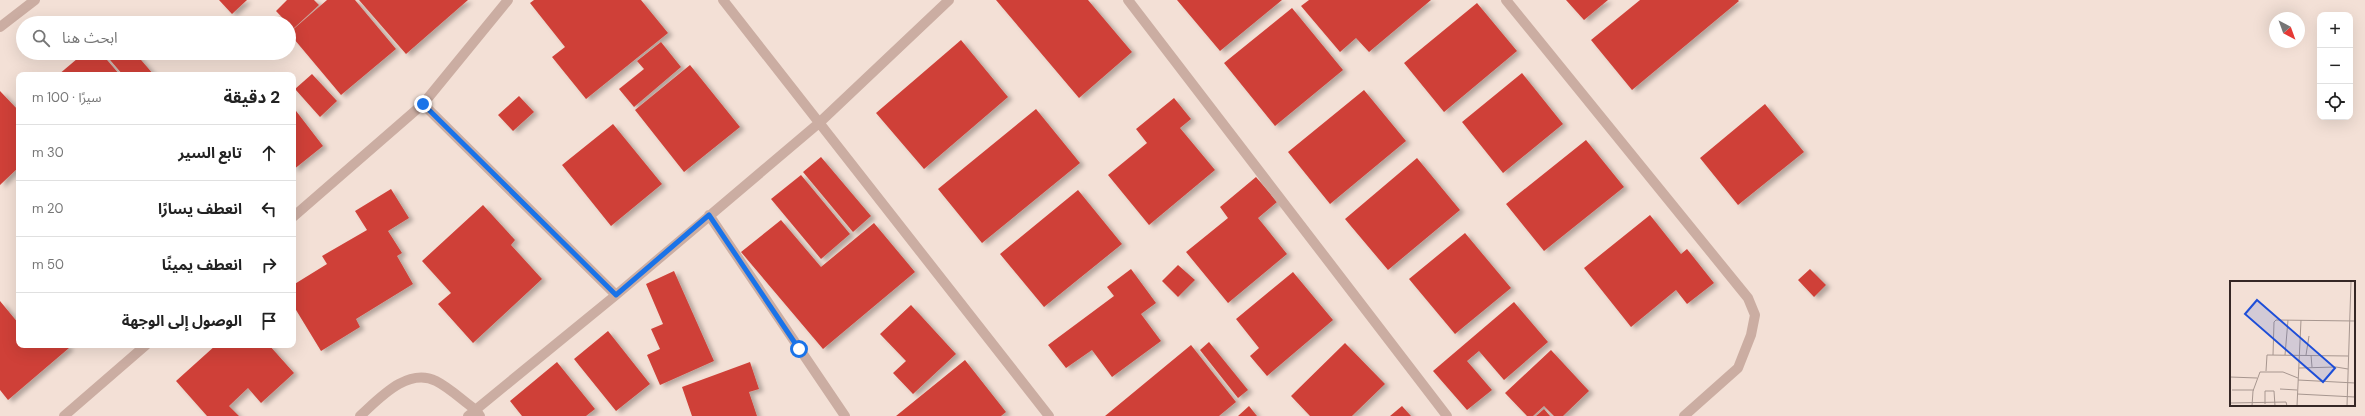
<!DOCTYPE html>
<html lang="ar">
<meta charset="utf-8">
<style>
body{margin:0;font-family:"DM Sans","Noto Sans Arabic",sans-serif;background:#f2f2f2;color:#222;direction:rtl}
.controls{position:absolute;right:12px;top:12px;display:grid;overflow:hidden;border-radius:8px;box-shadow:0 4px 16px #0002}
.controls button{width:36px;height:36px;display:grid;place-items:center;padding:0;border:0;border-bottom:1px solid #e0e0e0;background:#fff;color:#222;font:20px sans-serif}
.compass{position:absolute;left:2269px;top:12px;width:36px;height:36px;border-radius:50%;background:#fff;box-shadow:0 4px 16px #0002;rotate:139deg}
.stop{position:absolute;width:12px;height:12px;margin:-9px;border:3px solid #1a73e8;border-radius:50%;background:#fff}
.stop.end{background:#1a73e8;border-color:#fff;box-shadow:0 1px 4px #0008}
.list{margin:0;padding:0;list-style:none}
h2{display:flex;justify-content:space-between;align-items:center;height:52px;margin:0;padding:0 16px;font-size:17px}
h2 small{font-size:13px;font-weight:400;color:#767676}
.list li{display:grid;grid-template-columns:26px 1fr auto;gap:12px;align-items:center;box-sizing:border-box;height:56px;padding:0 16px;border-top:1px solid #e0e0e0}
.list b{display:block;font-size:15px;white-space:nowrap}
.list em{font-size:13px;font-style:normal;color:#767676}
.icon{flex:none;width:22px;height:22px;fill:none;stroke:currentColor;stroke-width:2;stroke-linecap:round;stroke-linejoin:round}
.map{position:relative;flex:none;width:2365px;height:416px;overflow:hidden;direction:ltr}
.search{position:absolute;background:#fff;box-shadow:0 4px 16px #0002;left:16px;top:16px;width:280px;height:44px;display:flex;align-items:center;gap:10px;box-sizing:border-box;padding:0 14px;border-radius:22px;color:#767676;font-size:15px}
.panel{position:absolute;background:#fff;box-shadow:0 4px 16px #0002;left:16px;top:72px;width:280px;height:276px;border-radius:8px;direction:rtl}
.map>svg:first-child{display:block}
.building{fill:#cf4138;filter:url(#shadow)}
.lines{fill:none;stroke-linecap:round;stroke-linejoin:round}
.minor{stroke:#cbada2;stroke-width:10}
.route{stroke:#1a73e8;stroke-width:5}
.inset-road{fill:none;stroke:#a7968f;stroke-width:1}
.view{fill:#1d4ed8;fill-opacity:0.15;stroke:#1d4ed8;stroke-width:2}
.inset-edge{fill:none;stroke:#352725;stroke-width:2}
</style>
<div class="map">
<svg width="2365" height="416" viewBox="0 0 2365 416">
<defs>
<filter id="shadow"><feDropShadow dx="4.5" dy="2.5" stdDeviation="2" flood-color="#0004"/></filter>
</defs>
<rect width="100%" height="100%" fill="#f3e0d6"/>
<path class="building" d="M 219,0 L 247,0 L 232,14 Z
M 287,0 L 314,0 L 319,5 L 293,29 L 276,11 Z
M 327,0 L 355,0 L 396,49 L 341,95 L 289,33 Z
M 359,0 L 468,0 L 406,54 Z
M 534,0 L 641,0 L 668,33 L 586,99 L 552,57 L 565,47 L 530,3 Z
M 996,0 L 1088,0 L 1132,52 L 1079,98 Z
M 1177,0 L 1282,0 L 1220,51 Z
M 1309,0 L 1431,0 L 1369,52 L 1356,38 L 1340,52 L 1301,6 Z
M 1566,0 L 1608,0 L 1584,20 Z
M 1640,0 L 1738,0 L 1739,1 L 1632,90 L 1591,40 Z
M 1477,3 L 1517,51 L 1444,112 L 1404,63 Z
M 1292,8 L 1343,70 L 1275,126 L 1224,63 Z
M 961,40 L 1008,97 L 924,169 L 876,113 Z
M 661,42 L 681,67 L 634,107 L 619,89 L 644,69 L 637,61 Z
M 84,53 L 101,53 L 120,75 L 58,75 Z
M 104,53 L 135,53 L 154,75 L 123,75 Z
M 690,65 L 740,127 L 684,172 L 635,110 Z
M 1522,73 L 1563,124 L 1503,173 L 1462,122 Z
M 312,74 L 337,101 L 320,117 L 295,89 Z
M 1364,90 L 1406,141 L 1330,204 L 1288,152 Z
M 0,91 L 19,111 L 19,167 L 0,185 Z
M 519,96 L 534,112 L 513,131 L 498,115 Z
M 1174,98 L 1191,119 L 1180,128 L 1215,170 L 1149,225 L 1108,175 L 1147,143 L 1136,129 Z
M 1765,104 L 1804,152 L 1738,205 L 1700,158 Z
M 293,107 L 323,146 L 293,170 Z
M 1036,109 L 1080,163 L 982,243 L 938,189 Z
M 613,124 L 662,184 L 611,226 L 562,165 Z
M 1586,140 L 1624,187 L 1544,251 L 1506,204 Z
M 821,157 L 871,216 L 853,232 L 803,172 Z
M 1417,158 L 1460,210 L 1388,270 L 1345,219 Z
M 801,175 L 850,234 L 821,259 L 771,199 Z
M 1256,177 L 1277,202 L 1258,218 L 1287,254 L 1228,303 L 1186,252 L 1228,218 L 1220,207 Z
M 391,189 L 409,218 L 388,231 L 402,253 L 397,256 L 413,284 L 356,319 L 360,327 L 321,351 L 293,305 L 293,285 L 327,264 L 322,256 L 367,230 L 355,211 Z
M 1078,190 L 1122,244 L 1044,307 L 1000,254 Z
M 483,205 L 515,240 L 511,245 L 542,279 L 473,343 L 438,304 L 451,293 L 422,261 Z
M 1650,215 L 1681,254 L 1687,249 L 1714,283 L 1687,304 L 1676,290 L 1631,327 L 1584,268 Z
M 781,220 L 821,267 L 874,223 L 915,272 L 823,349 L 741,252 Z
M 1465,233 L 1511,288 L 1455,334 L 1409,279 Z
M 1178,265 L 1195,280 L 1178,297 L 1162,281 Z
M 1131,269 L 1156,303 L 1141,314 L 1161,341 L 1112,377 L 1092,350 L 1066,368 L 1048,345 L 1114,296 L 1107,287 Z
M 1810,269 L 1826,285 L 1814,297 L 1798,280 Z
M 674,271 L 714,361 L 660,385 L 647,355 L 660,349 L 651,329 L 663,324 L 646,284 Z
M 1293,272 L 1333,320 L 1267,376 L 1250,356 L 1259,348 L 1236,319 Z
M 0,301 L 19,324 L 19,345 L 67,345 L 69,348 L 8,400 L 0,390 Z
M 1514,302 L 1548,342 L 1504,380 L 1479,351 L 1467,361 L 1492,390 L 1467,410 L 1433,371 Z
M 911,305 L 956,354 L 913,394 L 893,373 L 906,361 L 880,334 Z
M 608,331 L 650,384 L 616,411 L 574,359 Z
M 1209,342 L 1248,390 L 1238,398 L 1200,350 Z
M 1345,343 L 1385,384 L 1352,416 L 1310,416 L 1291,396 Z
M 216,345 L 269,345 L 294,373 L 261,403 L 248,388 L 229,406 L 239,416 L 207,416 L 176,381 Z
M 1191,345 L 1236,402 L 1219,416 L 1105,416 Z
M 1551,350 L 1589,391 L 1563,416 L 1554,416 L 1544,406 L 1533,416 L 1527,416 L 1505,393 Z
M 965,360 L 1006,412 L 1001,416 L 896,416 Z
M 557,362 L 595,409 L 586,416 L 522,416 L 510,401 Z
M 750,362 L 759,389 L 749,392 L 757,416 L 692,416 L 682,387 Z
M 1249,406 L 1257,416 L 1238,416 Z
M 1402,406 L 1411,416 L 1390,416 Z
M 1544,409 L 1550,416 L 1536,416 Z"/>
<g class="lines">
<path class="minor" d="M 723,0 L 1049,416
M 1128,0 L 1447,416
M 1506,0 L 1748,298 L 1755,315 L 1751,335 L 1738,368 L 1684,416
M 0,27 L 35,0
M 423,104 L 616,295
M 709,215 L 845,416
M 293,217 L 423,104 L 508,0
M 64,416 L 146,345
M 360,416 C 379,399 407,367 436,381 C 450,388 463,401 476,410 L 480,416
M 468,416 L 616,295 L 819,123 L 949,0"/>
</g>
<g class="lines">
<path class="route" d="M 423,104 L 616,295 L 709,215 L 799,349"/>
</g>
<g transform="translate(2230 281)">
<rect width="125" height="125" fill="#f3e0d6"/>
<path class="inset-road" d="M 43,74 L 44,41 L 46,39 L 125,40M 55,74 L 58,39M 76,74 L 79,55M 81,74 L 82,86M 69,87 L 106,86 L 118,88M 36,90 L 37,74 L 118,75M 0,96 L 27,97M 68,99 L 125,102M 50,108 L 67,109M 2,109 L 24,109M 67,113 L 125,116M 0,122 L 56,121 L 57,125M 35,123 L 35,110 L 44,110 L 45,125M 22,125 L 23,110 L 30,91 L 53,91 L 68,97M 67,125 L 71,39M 117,125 L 121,0"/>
<path class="view" d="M 27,19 L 105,87 L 93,101 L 15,33 Z"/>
<rect width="125" height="125" class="inset-edge"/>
</g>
</svg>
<div class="controls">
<button>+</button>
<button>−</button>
<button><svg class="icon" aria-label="locate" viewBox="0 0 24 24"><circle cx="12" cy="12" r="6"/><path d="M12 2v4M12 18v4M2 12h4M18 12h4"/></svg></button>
</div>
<svg class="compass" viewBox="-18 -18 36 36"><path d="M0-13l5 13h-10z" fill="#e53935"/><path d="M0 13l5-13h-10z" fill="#767676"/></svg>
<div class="stop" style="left:799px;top:349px"></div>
<div class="stop end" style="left:423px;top:104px"></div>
<div class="search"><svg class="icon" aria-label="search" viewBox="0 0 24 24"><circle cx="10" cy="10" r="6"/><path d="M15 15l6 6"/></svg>ابحث هنا</div>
<section class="panel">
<h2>2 دقيقة<small>سيرًا · 100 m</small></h2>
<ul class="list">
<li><svg class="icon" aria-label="ahead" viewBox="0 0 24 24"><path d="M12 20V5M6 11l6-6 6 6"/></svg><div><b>تابع السير</b></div><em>30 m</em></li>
<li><svg class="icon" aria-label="left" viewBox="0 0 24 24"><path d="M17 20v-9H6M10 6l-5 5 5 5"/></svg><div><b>انعطف يسارًا</b></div><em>20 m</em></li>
<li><svg class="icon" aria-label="right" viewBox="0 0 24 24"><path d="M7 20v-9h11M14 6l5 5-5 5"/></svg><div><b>انعطف يمينًا</b></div><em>50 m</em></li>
<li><svg class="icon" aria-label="arrive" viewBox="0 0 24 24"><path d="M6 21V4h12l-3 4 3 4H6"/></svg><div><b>الوصول إلى الوجهة</b></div></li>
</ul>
</section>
</div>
